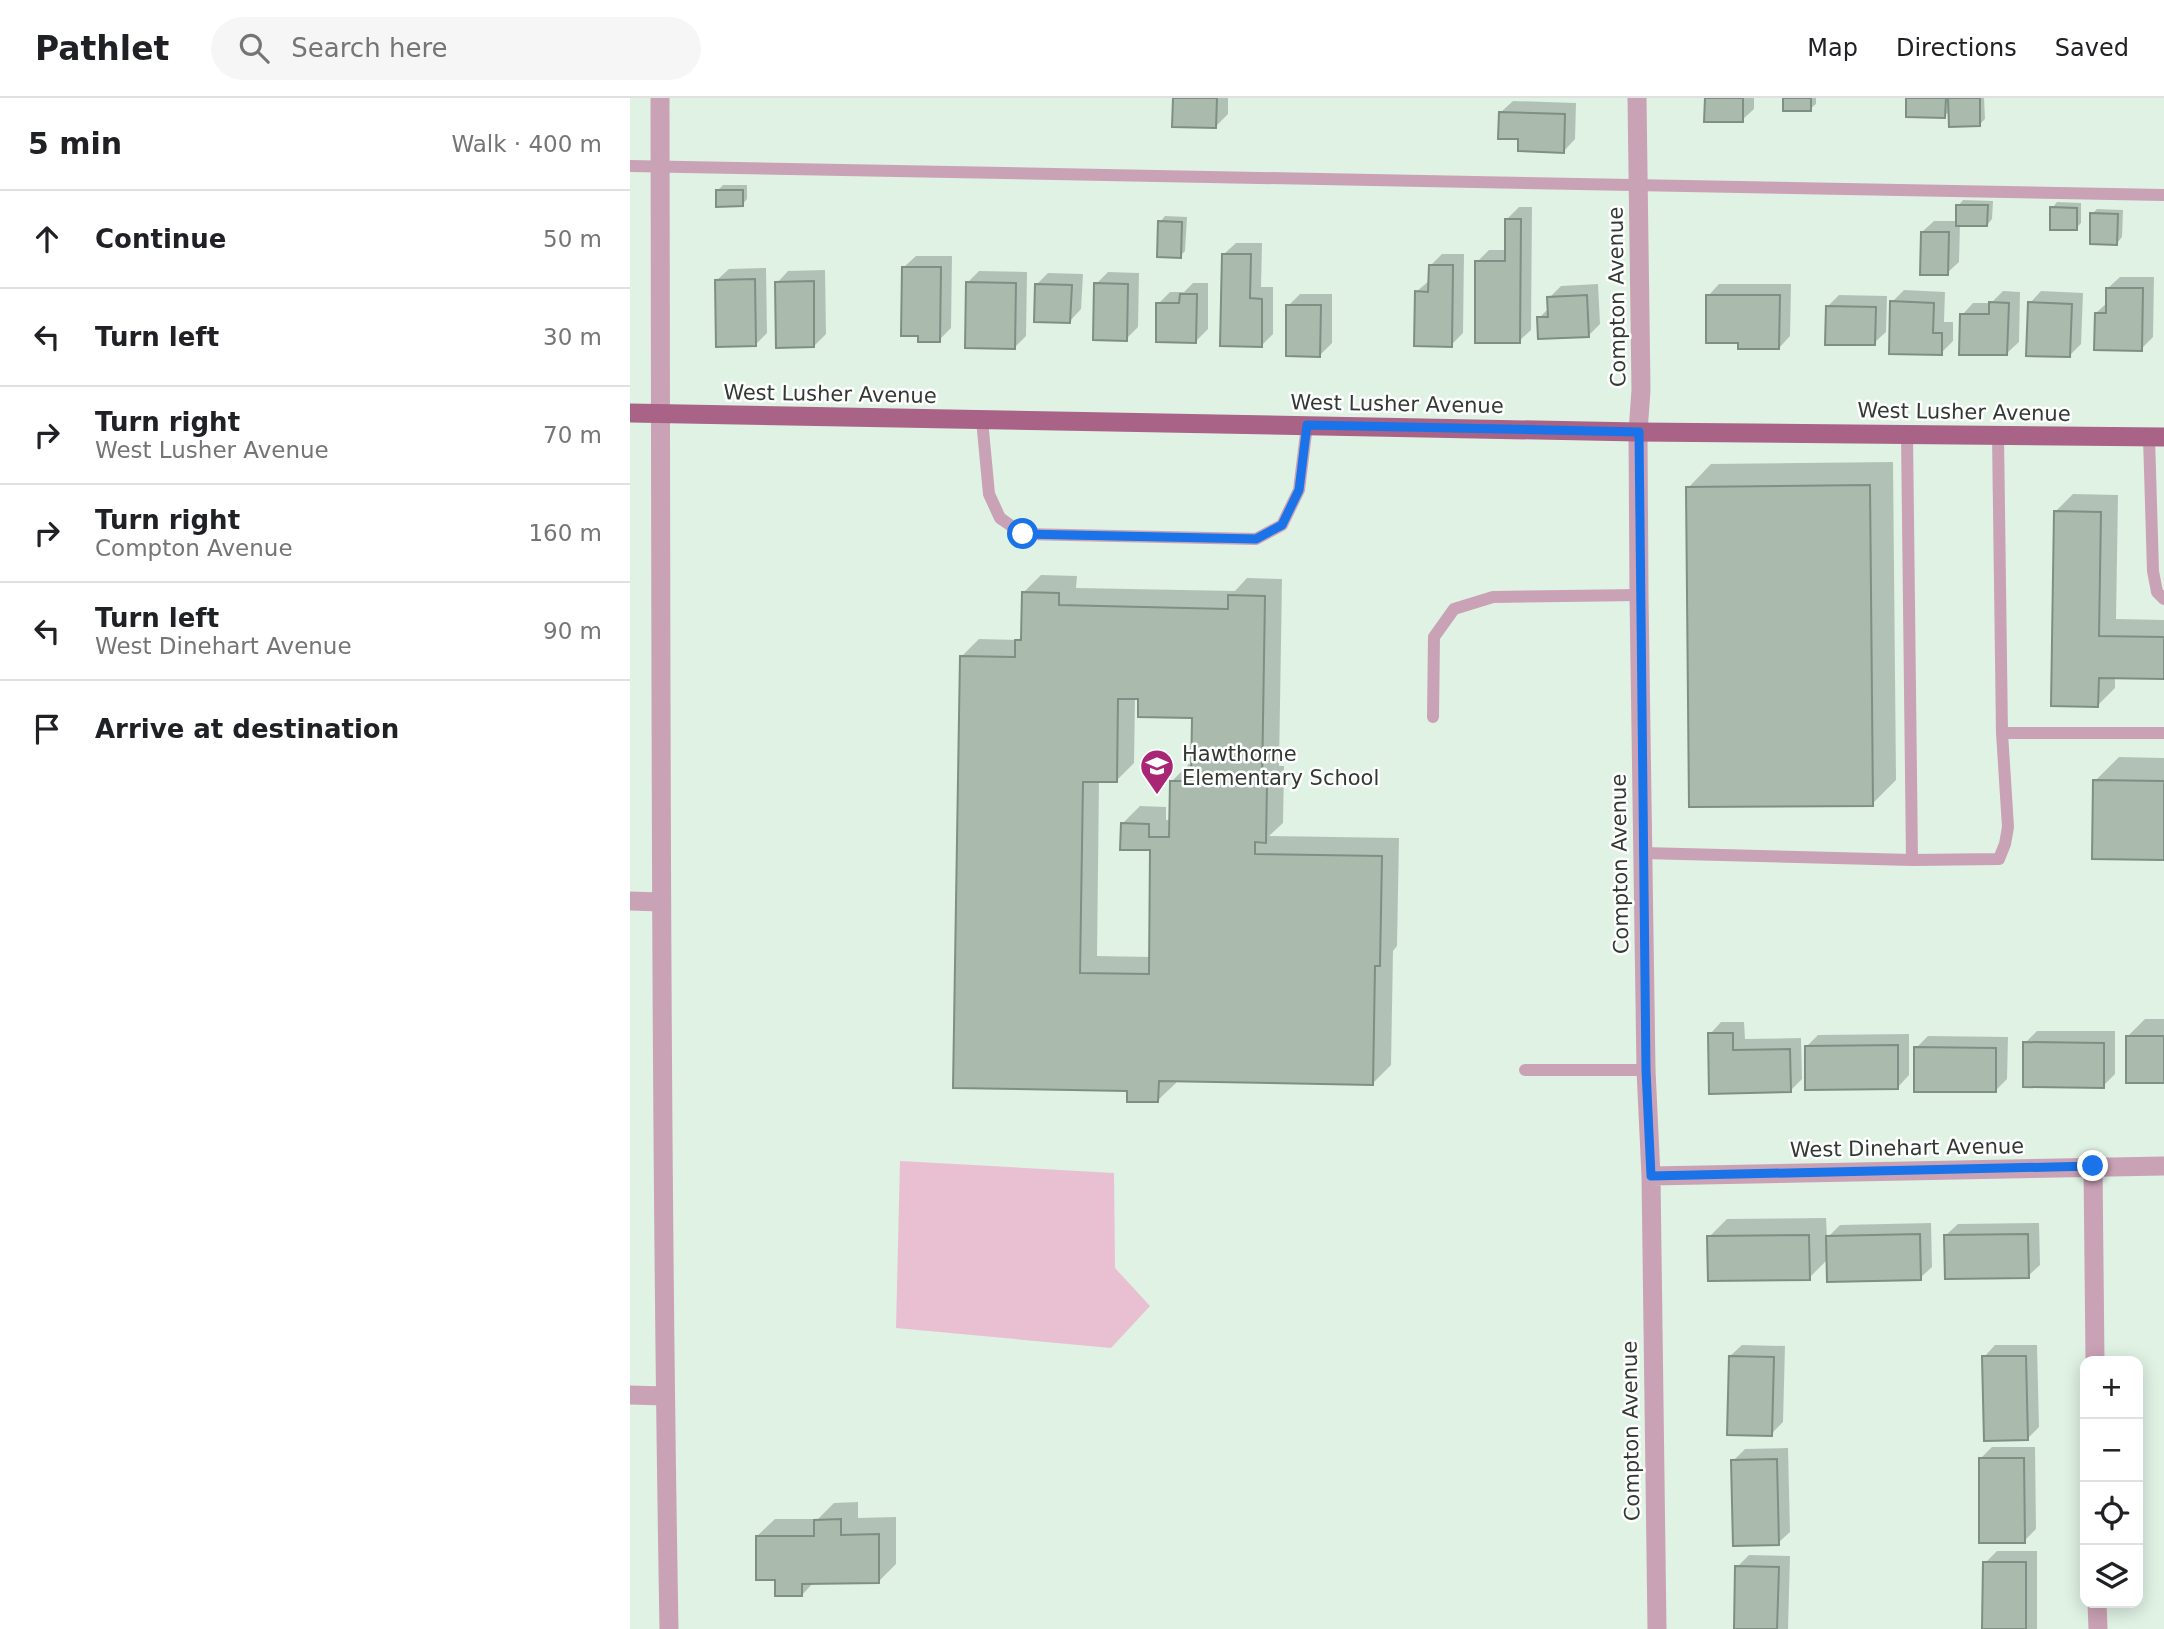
<!DOCTYPE html>
<meta charset="utf-8">
<style>
body{margin:0;font-family:"DejaVu Sans",sans-serif;background:#f6f6f6;color:#202124}
.controls{position:absolute;right:21px;bottom:21px;display:grid;overflow:hidden;border-radius:14px;box-shadow:0 4px 18px #0003}
.controls button{width:63px;height:63px;display:grid;place-items:center;padding:0;border:0;border-bottom:2px solid #e0e0e0;background:#fff;color:#202124;font:35px sans-serif}
.stop{position:absolute;width:21px;height:21px;margin:-16px;border:5px solid #1a73e8;border-radius:50%;background:#fff}
.stop.end{background:#1a73e8;border-color:#fff;box-shadow:0 2px 7px #0008}
.list{margin:0;padding:0;list-style:none}
h2{display:flex;justify-content:space-between;align-items:center;height:91px;margin:0;padding:0 28px;font-size:30px}
h2 small{font-size:23px;font-weight:400;color:#757577}
.list li{display:grid;grid-template-columns:46px 1fr auto;gap:21px;align-items:center;box-sizing:border-box;height:98px;padding:0 28px;border-top:2px solid #e0e0e0}
.list b{display:block;font-size:26px;white-space:nowrap}
.list p{margin:0;font-size:23px;white-space:nowrap;color:#757577}
.list em{font-size:23px;font-style:normal;color:#757577}
.icon{flex:none;width:38px;height:38px;fill:none;stroke:currentColor;stroke-width:2;stroke-linecap:round;stroke-linejoin:round}
.map{position:relative;flex:none;width:1534px;height:1531px;overflow:hidden}
header{display:flex;align-items:center;gap:42px;box-sizing:border-box;height:98px;padding:0 35px;background:#fff;border-bottom:2px solid #e0e0e0}
header strong{font-size:33px}
nav{display:flex;gap:38px;margin-inline-start:auto;font-size:24px}
.search{width:490px;height:63px;background:#f6f6f6;display:flex;align-items:center;gap:18px;box-sizing:border-box;padding:0 24px;border-radius:38px;color:#757577;font-size:26px}
main{display:flex}
aside{flex:1;background:#fff}
.map>svg:first-child{display:block}
.green{fill:#e8c0d2}
.shadow{fill:#0003;fill-rule:evenodd}
.building{fill:#aabbae;stroke:#7e8f83;stroke-width:2;fill-rule:evenodd}
.lines{fill:none;stroke-linecap:round;stroke-linejoin:round}
.service{stroke:#caa2b5;stroke-width:12}
.minor{stroke:#caa2b5;stroke-width:19}
.tertiary{stroke:#caa2b5;stroke-width:19}
.primary{stroke:#a86386;stroke-width:19}
.route{stroke:#1a73e8;stroke-width:9}
.labels{text-anchor:middle;dominant-baseline:central;stroke-width:5;stroke-linejoin:round;paint-order:stroke}
.street-label{font-size:21px;fill:#323933;stroke:#fff}
.poi-label{font-size:21px;fill:#323933;stroke:#fff;text-anchor:start}
</style>
<header>
<strong>Pathlet</strong>
<div class="search"><svg class="icon" aria-label="search" viewBox="0 0 24 24"><circle cx="10" cy="10" r="6"/><path d="M15 15l6 6"/></svg>Search here</div>
<nav><a>Map</a><a>Directions</a><a>Saved</a></nav>
</header>
<main>
<aside>
<h2>5 min<small>Walk · 400 m</small></h2>
<ul class="list">
<li><svg class="icon" aria-label="ahead" viewBox="0 0 24 24"><path d="M12 20V5M6 11l6-6 6 6"/></svg><div><b>Continue</b></div><em>50 m</em></li>
<li><svg class="icon" aria-label="left" viewBox="0 0 24 24"><path d="M17 20v-9H6M10 6l-5 5 5 5"/></svg><div><b>Turn left</b></div><em>30 m</em></li>
<li><svg class="icon" aria-label="right" viewBox="0 0 24 24"><path d="M7 20v-9h11M14 6l5 5-5 5"/></svg><div><b>Turn right</b><p>West Lusher Avenue</p></div><em>70 m</em></li>
<li><svg class="icon" aria-label="right" viewBox="0 0 24 24"><path d="M7 20v-9h11M14 6l5 5-5 5"/></svg><div><b>Turn right</b><p>Compton Avenue</p></div><em>160 m</em></li>
<li><svg class="icon" aria-label="left" viewBox="0 0 24 24"><path d="M17 20v-9H6M10 6l-5 5 5 5"/></svg><div><b>Turn left</b><p>West Dinehart Avenue</p></div><em>90 m</em></li>
<li><svg class="icon" aria-label="arrive" viewBox="0 0 24 24"><path d="M6 21V4h12l-3 4 3 4H6"/></svg><div><b>Arrive at destination</b></div></li>
</ul>
</aside>
<div class="map">
<svg width="1534" height="1531" viewBox="0 0 1534 1531">
<rect width="100%" height="100%" fill="#dff2e4"/>
<path class="green" d="M 270,1063 L 484,1075 L 485,1170 L 520,1208 L 481,1250 L 266,1230 Z"/>
<path class="shadow" d="M 545,0 L 598,0 L 598,16 L 586,28 Z
M 1077,0 L 1124,0 L 1124,11 L 1112,22 Z
M 1155,0 L 1186,0 L 1186,6 L 1180,11 Z
M 1278,0 L 1354,0 L 1355,21 L 1349,27 L 1320,13 L 1314,18 Z
M 883,3 L 946,5 L 945,41 L 934,53 L 890,40 L 871,14 Z
M 93,87 L 117,87 L 117,101 L 112,107 L 88,92 Z
M 1333,102 L 1363,103 L 1362,121 L 1357,127 L 1330,126 L 1329,164 L 1317,175 L 1292,134 L 1304,123 L 1327,123 L 1328,108 Z
M 1427,104 L 1451,105 L 1451,125 L 1446,130 L 1422,110 Z
M 889,109 L 902,109 L 901,232 L 889,243 L 847,164 L 859,152 L 876,152 L 877,121 Z
M 1467,111 L 1493,112 L 1492,139 L 1487,145 L 1462,116 Z
M 535,118 L 557,119 L 555,153 L 550,158 L 530,124 Z
M 606,145 L 632,145 L 631,189 L 643,189 L 643,236 L 631,248 L 594,156 Z
M 812,156 L 834,156 L 833,235 L 821,247 L 786,194 L 800,182 L 801,167 Z
M 286,158 L 322,158 L 321,230 L 309,242 L 274,169 Z
M 136,170 L 137,235 L 125,247 L 87,182 L 99,171 Z
M 195,172 L 196,236 L 184,248 L 147,185 L 158,173 Z
M 349,173 L 397,174 L 396,238 L 384,250 L 337,185 Z
M 478,174 L 509,175 L 508,229 L 496,241 L 466,186 Z
M 418,175 L 453,176 L 451,211 L 440,223 L 406,187 Z
M 1490,179 L 1524,179 L 1523,239 L 1511,251 L 1466,215 L 1478,204 L 1478,190 Z
M 563,185 L 578,185 L 578,231 L 566,243 L 528,206 L 540,194 L 554,194 Z
M 968,186 L 970,226 L 958,238 L 909,220 L 919,210 L 919,200 L 931,188 Z
M 1089,186 L 1161,186 L 1160,238 L 1149,250 L 1110,243 L 1078,198 Z
M 1274,192 L 1315,194 L 1314,224 L 1323,224 L 1323,243 L 1311,255 L 1262,204 Z
M 1373,193 L 1390,194 L 1389,244 L 1377,255 L 1332,217 L 1343,205 L 1361,205 Z
M 1411,193 L 1453,195 L 1451,246 L 1440,257 L 1400,205 Z
M 670,196 L 702,196 L 702,245 L 690,257 L 658,208 Z
M 1209,197 L 1257,198 L 1256,234 L 1244,245 L 1197,209 Z
M 1263,364 L 1266,682 L 1242,706 L 1058,390 L 1081,366 Z
M 1443,396 L 1488,397 L 1486,521 L 1534,522 L 1534,579 L 1485,579 L 1485,590 L 1467,608 L 1425,414 Z
M 411,477 L 447,478 L 446,490 L 605,493 L 617,480 L 652,481 L 649,668 L 654,668 L 653,725 L 639,738 L 769,740 L 767,848 L 763,853 L 761,967 L 743,985 L 546,982 L 546,985 L 528,1002 L 499,991 L 324,988 L 331,559 L 349,541 L 388,542 L 393,537 L 393,495 ZM 505,599 L 563,618 L 563,666 L 559,666 L 541,684 L 541,722 L 536,722 L 536,709 L 510,708 L 492,726 L 522,751 L 521,859 L 467,858 L 469,682 L 486,683 L 504,665 Z
M 1489,659 L 1534,660 L 1534,761 L 1464,760 L 1465,683 Z
M 1515,921 L 1534,921 L 1534,983 L 1498,984 L 1497,939 Z
M 1091,924 L 1114,924 L 1115,941 L 1171,940 L 1172,981 L 1160,993 L 1080,936 Z
M 1407,933 L 1485,933 L 1485,976 L 1473,988 L 1395,945 Z
M 1279,936 L 1279,977 L 1268,989 L 1177,948 L 1188,937 Z
M 1298,938 L 1378,939 L 1377,981 L 1365,993 L 1286,950 Z
M 1196,1120 L 1197,1140 L 1210,1127 L 1301,1125 L 1302,1169 L 1290,1180 L 1199,1160 L 1179,1180 L 1079,1139 L 1097,1121 Z
M 1409,1125 L 1410,1167 L 1398,1178 L 1316,1137 L 1328,1126 Z
M 1112,1247 L 1155,1248 L 1153,1324 L 1141,1336 L 1100,1258 Z
M 1365,1247 L 1407,1247 L 1409,1329 L 1397,1341 L 1354,1259 Z
M 1362,1349 L 1405,1349 L 1406,1431 L 1394,1443 L 1351,1360 Z
M 1158,1350 L 1160,1434 L 1148,1445 L 1103,1363 L 1115,1351 Z
M 228,1404 L 228,1420 L 266,1419 L 266,1466 L 248,1484 L 184,1484 L 172,1497 L 147,1480 L 127,1438 L 145,1421 L 188,1421 L 204,1405 Z
M 1367,1453 L 1407,1453 L 1407,1531 L 1354,1531 L 1355,1465 Z
M 1119,1457 L 1160,1458 L 1158,1531 L 1106,1531 L 1107,1469 Z"/>
<path class="building" d="M 543,0 L 587,0 L 586,30 L 542,29 Z
M 1075,0 L 1113,0 L 1113,24 L 1074,24 Z
M 1153,0 L 1181,0 L 1181,13 L 1153,13 Z
M 1276,0 L 1316,0 L 1315,20 L 1276,19 Z
M 1318,0 L 1350,0 L 1350,28 L 1319,29 Z
M 869,14 L 935,16 L 934,55 L 888,53 L 888,41 L 868,41 Z
M 86,92 L 113,92 L 113,108 L 86,109 Z
M 1326,107 L 1358,107 L 1357,128 L 1326,128 Z
M 1420,109 L 1447,110 L 1447,132 L 1420,132 Z
M 1460,115 L 1488,116 L 1487,147 L 1460,146 Z
M 875,121 L 891,121 L 890,245 L 845,245 L 845,163 L 875,163 Z
M 528,123 L 552,124 L 551,160 L 527,159 Z
M 1291,134 L 1319,134 L 1318,177 L 1290,177 Z
M 592,156 L 621,156 L 620,200 L 632,201 L 632,249 L 590,248 Z
M 799,167 L 823,167 L 822,249 L 784,248 L 785,193 L 798,194 Z
M 272,169 L 311,169 L 310,244 L 288,244 L 288,238 L 271,238 Z
M 125,181 L 126,248 L 86,249 L 85,182 Z
M 184,183 L 184,249 L 146,250 L 145,184 Z
M 336,184 L 386,185 L 385,251 L 335,250 Z
M 464,185 L 498,186 L 497,243 L 463,242 Z
M 405,186 L 442,187 L 440,225 L 404,224 Z
M 1476,190 L 1513,190 L 1512,253 L 1464,252 L 1465,215 L 1476,215 Z
M 550,196 L 567,196 L 566,245 L 526,244 L 526,205 L 549,205 Z
M 957,197 L 959,239 L 908,241 L 907,219 L 918,219 L 917,199 Z
M 1076,197 L 1150,197 L 1149,251 L 1108,251 L 1108,245 L 1076,245 Z
M 1260,203 L 1304,205 L 1303,235 L 1312,235 L 1312,257 L 1259,256 Z
M 1359,204 L 1379,205 L 1377,257 L 1329,257 L 1330,216 L 1359,216 Z
M 1398,204 L 1442,206 L 1440,259 L 1396,258 Z
M 656,207 L 691,207 L 690,259 L 656,258 Z
M 1196,208 L 1246,209 L 1245,247 L 1195,247 Z
M 1240,387 L 1243,708 L 1059,709 L 1056,389 Z
M 1424,413 L 1471,414 L 1469,538 L 1534,539 L 1534,581 L 1469,580 L 1468,609 L 1421,608 Z
M 392,494 L 429,495 L 429,507 L 598,511 L 598,497 L 635,498 L 632,685 L 637,685 L 636,745 L 625,744 L 625,756 L 752,758 L 750,868 L 745,868 L 743,987 L 529,983 L 528,1004 L 497,1004 L 497,993 L 323,990 L 330,558 L 385,559 L 385,542 L 391,542 ZM 488,601 L 508,601 L 508,619 L 562,620 L 561,683 L 540,683 L 539,739 L 519,739 L 519,726 L 491,725 L 490,752 L 520,752 L 519,876 L 450,875 L 453,684 L 487,684 Z
M 1463,682 L 1534,683 L 1534,762 L 1462,761 Z
M 1078,935 L 1103,935 L 1103,952 L 1160,951 L 1161,994 L 1079,996 Z
M 1496,938 L 1534,938 L 1534,985 L 1496,985 Z
M 1393,944 L 1474,945 L 1474,990 L 1393,989 Z
M 1268,947 L 1268,991 L 1175,992 L 1175,948 Z
M 1284,949 L 1366,950 L 1366,994 L 1284,994 Z
M 1290,1136 L 1291,1182 L 1197,1184 L 1196,1138 Z
M 1398,1136 L 1399,1180 L 1315,1181 L 1314,1137 Z
M 1179,1137 L 1180,1182 L 1078,1183 L 1077,1138 Z
M 1099,1258 L 1144,1259 L 1142,1338 L 1097,1337 Z
M 1352,1258 L 1396,1258 L 1398,1342 L 1354,1343 Z
M 1349,1360 L 1394,1360 L 1395,1445 L 1349,1445 Z
M 1147,1361 L 1149,1447 L 1103,1448 L 1101,1362 Z
M 211,1421 L 211,1437 L 249,1436 L 249,1485 L 172,1486 L 172,1498 L 145,1498 L 145,1482 L 126,1482 L 126,1438 L 184,1438 L 184,1422 Z
M 1353,1464 L 1396,1464 L 1396,1531 L 1352,1531 Z
M 1105,1468 L 1149,1469 L 1147,1531 L 1104,1531 Z"/>
<g class="lines">
<path class="service" d="M 0,68 L 1534,97
M 352,322 L 359,396 L 370,420 L 393,436 L 626,441 L 652,427 L 669,392 L 677,327
M 1277,336 L 1282,762 L 1369,761 L 1375,746 L 1378,729 L 1372,635 L 1534,635
M 1368,337 L 1372,635
M 1519,339 L 1523,473 L 1527,494 L 1534,501
M 803,619 L 804,539 L 824,511 L 863,499 L 1009,497
M 1013,755 L 1282,762
M 895,972 L 1016,972"/>
<path class="minor" d="M 1007,0 L 1011,292 L 1008,334 L 1009,497 L 1016,972 L 1021,1078 L 1027,1531
M 0,803 L 31,804
M 1463,1068 L 1465,1263
M 1021,1078 L 1534,1068
M 0,1297 L 35,1298
M 1467,1505 L 1468,1531"/>
<path class="tertiary" d="M 30,0 C 31,510 30,1021 39,1531"/>
<path class="primary" d="M 0,315 L 1008,334 L 1534,339"/>
</g>
<g class="lines">
<path class="route" d="M 393,436 L 626,441 L 652,427 L 669,392 L 677,327 L 1009,334 L 1016,972 L 1021,1078 L 1463,1068"/>
</g>
<defs>
<g id="school-pin" transform="scale(1.75)"><path d="M0 17L-7.5 6A9.5 9.5 0 1 1 7.5 6Z" fill="#a82674" stroke="#fff"/><path d="M0-5L7-2L0 1L-7-2ZM-4 1L0 2.5L4 1V4Q0 6-4 4Z" fill="#fff"/></g>
</defs>
<g fill-rule="evenodd">
<use href="#school-pin" x="527" y="668"/>
</g>
<g class="labels">
<g class="street-label">
<text transform="translate(987 199) rotate(-91)">Compton Avenue</text>
<text transform="translate(200 296) rotate(1)">West Lusher Avenue</text>
<text transform="translate(767 306) rotate(1)">West Lusher Avenue</text>
<text transform="translate(1334 314) rotate(1)">West Lusher Avenue</text>
<text transform="translate(990 766) rotate(-91)">Compton Avenue</text>
<text transform="translate(1277 1050) rotate(-1)">West Dinehart Avenue</text>
<text transform="translate(1001 1333) rotate(-91)">Compton Avenue</text>
</g>
<g class="poi-label">
<text x="552" y="656">Hawthorne<tspan x="552" dy="24">Elementary School</tspan></text>
</g>
</g>
</svg>
<div class="controls">
<button>+</button>
<button>−</button>
<button><svg class="icon" aria-label="locate" viewBox="0 0 24 24"><circle cx="12" cy="12" r="6"/><path d="M12 2v4M12 18v4M2 12h4M18 12h4"/></svg></button>
<button><svg class="icon" aria-label="layers" viewBox="0 0 24 24"><path d="M12 4l9 5-9 5-9-5zM3 14l9 5 9-5"/></svg></button>
</div>
<div class="stop" style="left:393px;top:436px"></div>
<div class="stop end" style="left:1463px;top:1068px"></div>
</div>
</main>
